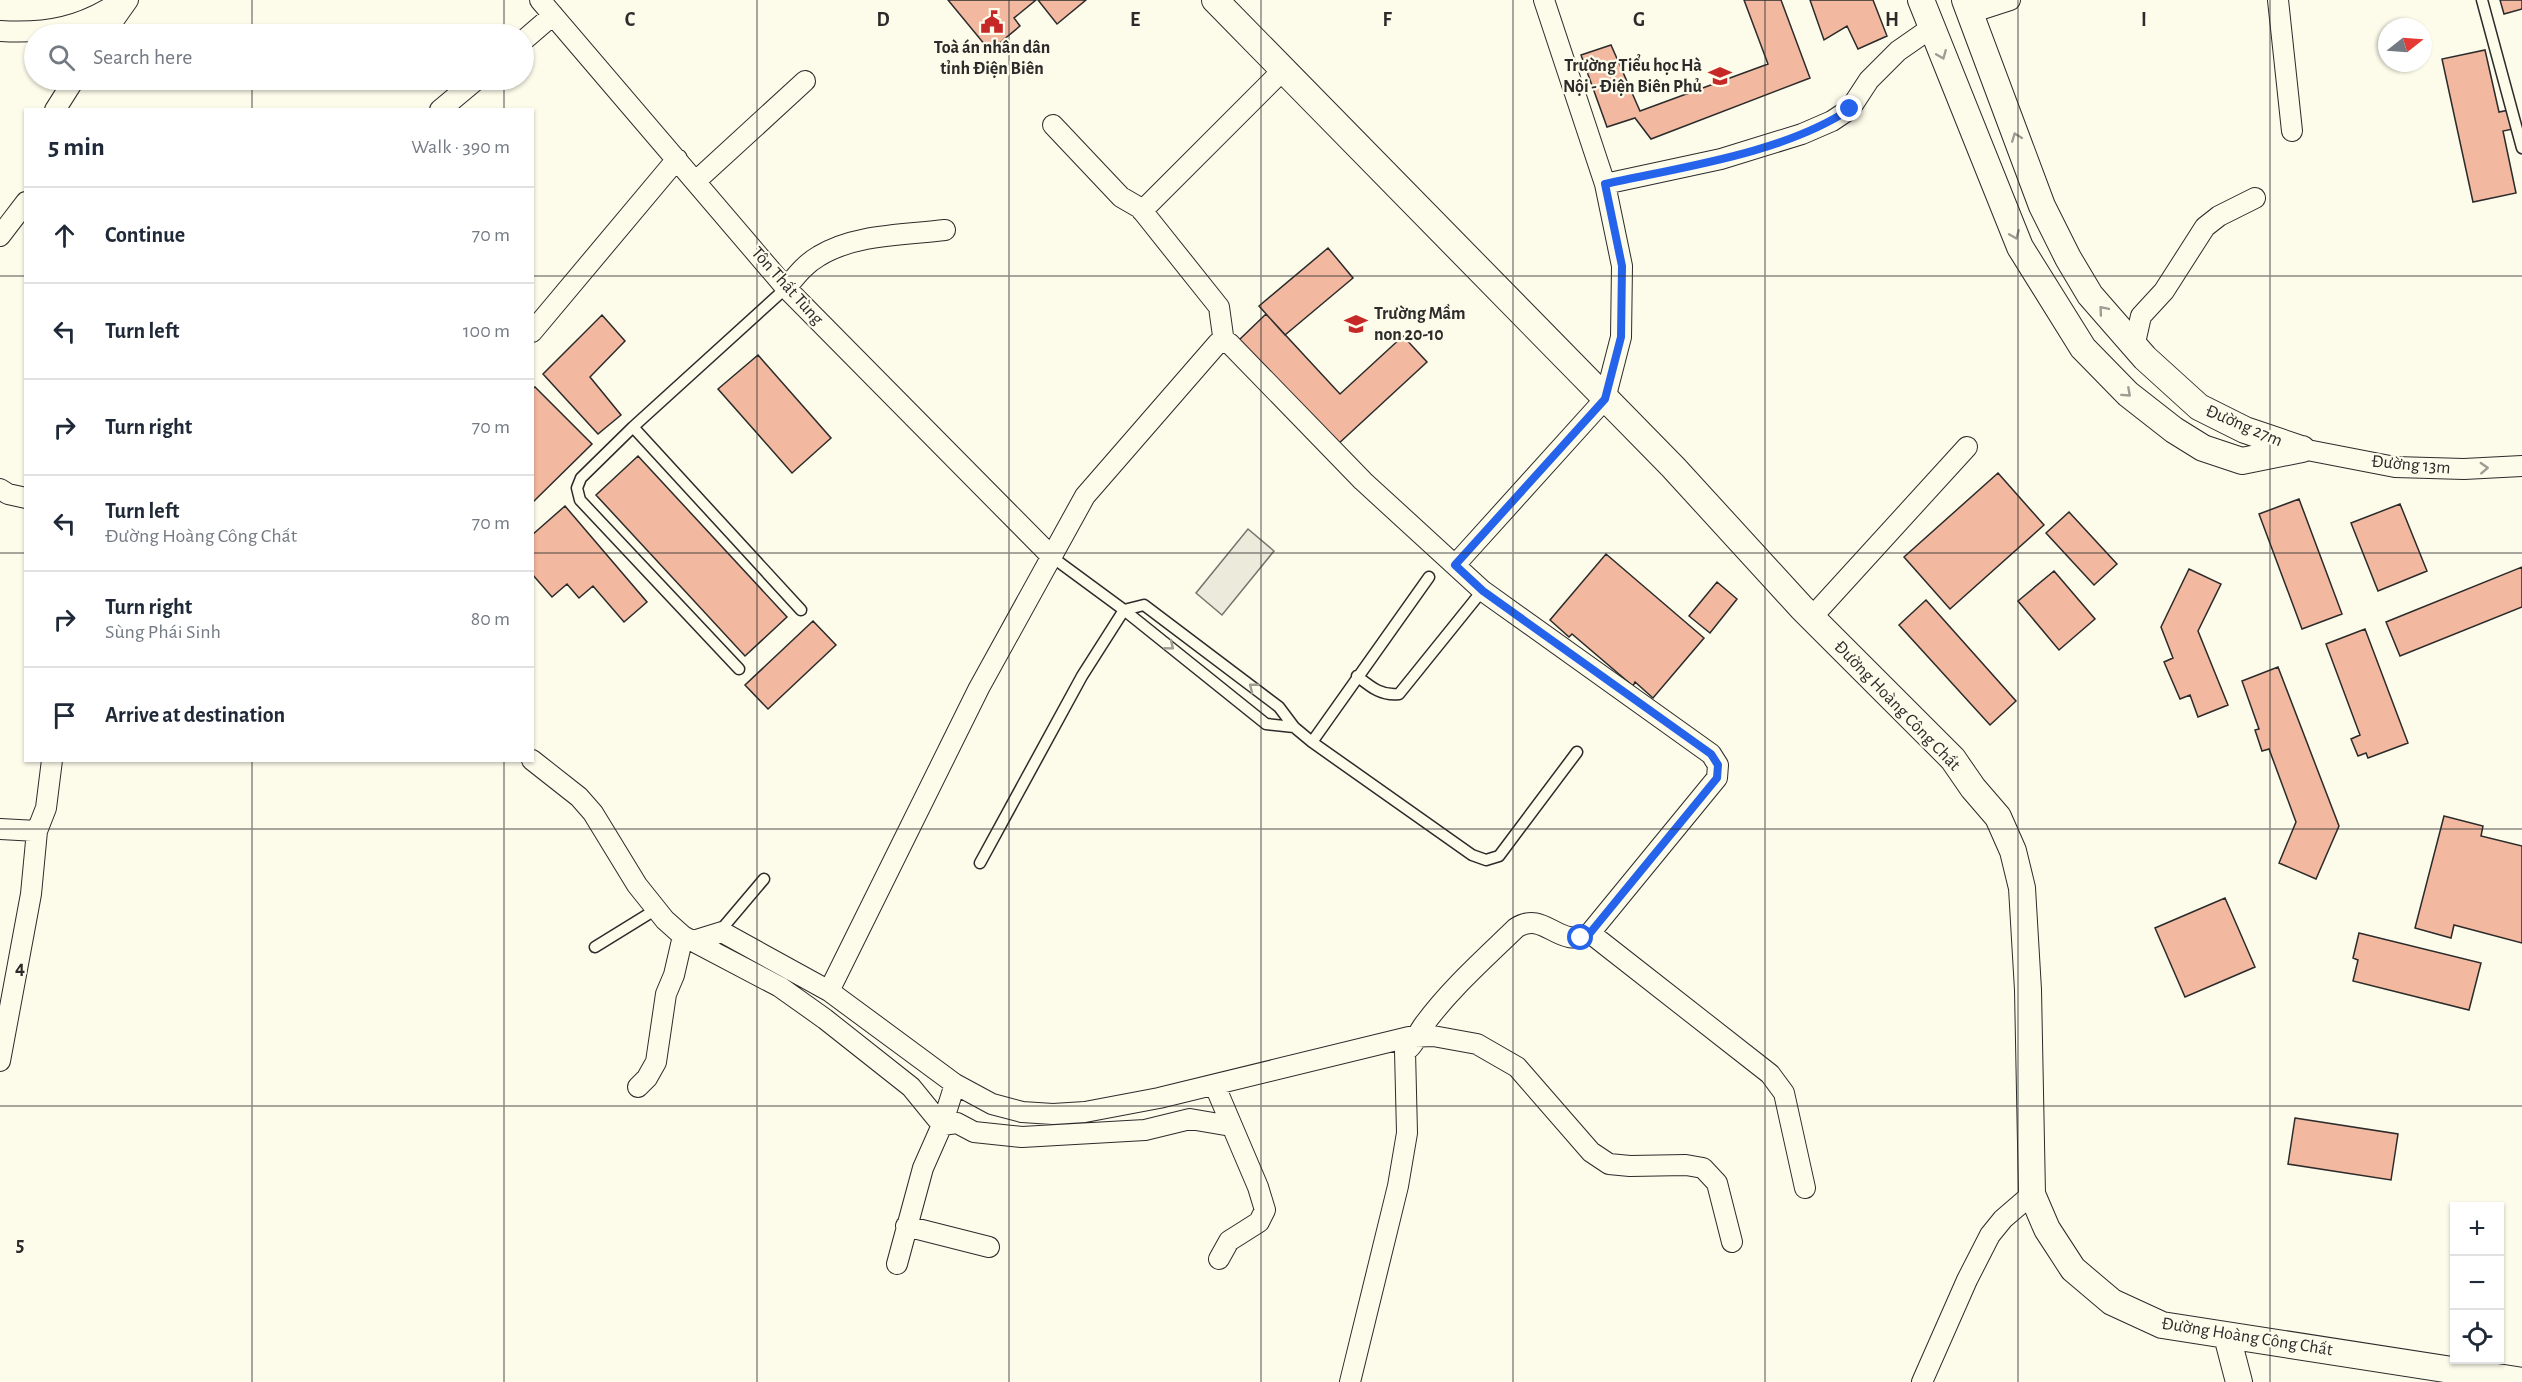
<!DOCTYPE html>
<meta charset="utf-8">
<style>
body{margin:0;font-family:"Alegreya Sans",sans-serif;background:#f2f2f3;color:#1f2937}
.controls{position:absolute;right:18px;bottom:18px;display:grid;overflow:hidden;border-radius:0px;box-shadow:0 2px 4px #0004}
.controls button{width:54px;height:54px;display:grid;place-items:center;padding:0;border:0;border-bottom:2px solid #e0e1e3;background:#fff;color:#1f2937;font:30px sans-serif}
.compass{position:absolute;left:2378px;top:18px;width:54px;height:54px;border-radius:50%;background:#fff;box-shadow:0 2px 4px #0004;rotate:73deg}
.stop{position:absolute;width:18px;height:18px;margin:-14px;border:4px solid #2563eb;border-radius:50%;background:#fff}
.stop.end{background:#2563eb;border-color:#fff;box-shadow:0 2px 6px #0008}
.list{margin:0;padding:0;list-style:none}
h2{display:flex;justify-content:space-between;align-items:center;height:78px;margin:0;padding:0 24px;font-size:26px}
h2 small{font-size:20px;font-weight:400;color:#747a83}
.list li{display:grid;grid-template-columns:39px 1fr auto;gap:18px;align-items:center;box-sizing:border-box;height:96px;padding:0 24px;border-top:2px solid #e0e1e3}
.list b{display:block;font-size:22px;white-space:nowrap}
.list p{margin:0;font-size:20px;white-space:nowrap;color:#747a83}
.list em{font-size:20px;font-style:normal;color:#747a83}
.icon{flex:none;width:33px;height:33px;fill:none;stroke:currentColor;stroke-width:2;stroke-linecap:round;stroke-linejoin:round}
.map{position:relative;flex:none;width:2522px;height:1382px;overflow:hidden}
.search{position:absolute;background:#fff;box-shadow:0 2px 4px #0004;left:24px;top:24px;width:510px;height:66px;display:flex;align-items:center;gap:15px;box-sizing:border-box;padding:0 21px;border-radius:33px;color:#747a83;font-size:22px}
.panel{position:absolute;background:#fff;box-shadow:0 2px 4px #0004;left:24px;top:108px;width:510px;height:654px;border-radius:0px}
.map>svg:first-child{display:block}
.green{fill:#ecebdb;stroke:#74746e;stroke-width:1.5}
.building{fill:#f2b8a0;stroke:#2b2b2b;stroke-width:1.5}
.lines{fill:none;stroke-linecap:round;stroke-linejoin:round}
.service-casing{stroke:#2b2b2b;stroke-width:13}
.minor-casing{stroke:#2b2b2b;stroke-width:22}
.tertiary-casing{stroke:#2b2b2b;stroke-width:28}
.service{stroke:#fdfbea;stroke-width:10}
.minor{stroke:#fdfbea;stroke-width:20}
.tertiary{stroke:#fdfbea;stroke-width:26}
.oneway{stroke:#9e9d94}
.route{stroke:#2563eb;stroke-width:8}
.grid{fill:none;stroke:#2b2b2b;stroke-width:1.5;stroke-opacity:0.55}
.labels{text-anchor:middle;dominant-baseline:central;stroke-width:4.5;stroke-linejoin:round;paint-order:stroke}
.poi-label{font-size:18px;font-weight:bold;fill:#2b2b2b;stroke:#fdfbea}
.street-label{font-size:18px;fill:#2b2b2b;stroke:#fdfbea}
.grid-label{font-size:20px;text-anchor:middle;font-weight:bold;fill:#2b2b2b;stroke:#fdfbea;stroke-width:4.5;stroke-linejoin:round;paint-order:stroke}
</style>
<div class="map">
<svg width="2522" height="1382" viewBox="0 0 2522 1382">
<rect width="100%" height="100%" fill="#fdfbea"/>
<path class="green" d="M 1248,529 L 1274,551 L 1222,615 L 1196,593 Z"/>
<path class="building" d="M 948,0 L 1036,0 L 1014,18 L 1020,26 L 990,51 Z
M 1038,0 L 1086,0 L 1057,24 Z
M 1744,0 L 1781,0 L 1810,78 L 1651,139 L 1635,118 L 1607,127 L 1581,55 L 1611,45 L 1640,111 L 1768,64 Z
M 1810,0 L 1873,0 L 1887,36 L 1858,49 L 1847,26 L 1824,40 Z
M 2500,0 L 2522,0 L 2522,9 L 2504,14 Z
M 2485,50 L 2499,112 L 2509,110 L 2513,129 L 2503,131 L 2516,193 L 2473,202 L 2442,59 Z
M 1328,248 L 1353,278 L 1285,335 L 1259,306 Z
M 1266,314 L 1340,394 L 1403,336 L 1427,362 L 1336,446 L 1239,340 Z
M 602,315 L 625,341 L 590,377 L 621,415 L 598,434 L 543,374 Z
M 758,355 L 831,438 L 792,473 L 718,389 Z
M 535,387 L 592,444 L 532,503 L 532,389 Z
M 638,456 L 787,617 L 745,656 L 596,495 Z
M 1998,473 L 2044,525 L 1950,609 L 1904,557 Z
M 2299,499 L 2342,614 L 2302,629 L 2259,514 Z
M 2400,504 L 2427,571 L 2378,591 L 2351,523 Z
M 565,506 L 647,602 L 624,622 L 593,586 L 579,598 L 567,584 L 552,597 L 532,574 L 532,535 Z
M 2069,512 L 2117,564 L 2094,585 L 2046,533 Z
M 1606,554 L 1704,638 L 1653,698 L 1635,682 L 1633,686 L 1572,634 L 1569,637 L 1550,620 Z
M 2522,567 L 2522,607 L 2400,656 L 2386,622 Z
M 2189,569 L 2221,584 L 2198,631 L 2228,705 L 2198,717 L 2190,695 L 2180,699 L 2164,662 L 2173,658 L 2161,627 Z
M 2054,571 L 2095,619 L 2059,650 L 2018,601 Z
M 1717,582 L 1737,599 L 1710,633 L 1689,616 Z
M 1926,600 L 2016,701 L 1990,725 L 1899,625 Z
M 813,621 L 836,645 L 768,709 L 745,685 Z
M 2365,629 L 2408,743 L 2368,758 L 2366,753 L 2358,756 L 2351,739 L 2360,735 L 2326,644 Z
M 2278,667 L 2339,826 L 2316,879 L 2279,863 L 2296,822 L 2269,749 L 2262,751 L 2255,730 L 2259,729 L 2242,681 Z
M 2444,816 L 2483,826 L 2481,836 L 2522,846 L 2522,943 L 2454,925 L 2451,938 L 2415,928 Z
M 2225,898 L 2255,967 L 2185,997 L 2155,928 Z
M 2359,933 L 2481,963 L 2469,1010 L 2353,981 L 2358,960 L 2353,958 Z
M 2295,1118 L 2398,1134 L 2391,1180 L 2288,1164 Z"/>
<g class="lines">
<g class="service-casing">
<path id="service" d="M 2482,0 L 2522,148
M 633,427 L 801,610
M 1052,557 L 1124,610 L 1266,724 L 1294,727
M 739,669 L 580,500 L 577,488 L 581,478 L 633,427 L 786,288
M 1357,676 C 1371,687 1381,696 1399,694 L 1482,591
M 1312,742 L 1429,577
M 980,863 L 1082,676 L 1124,610 L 1144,605 L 1279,707 L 1294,727 L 1312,742 L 1472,855 L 1486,860 L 1499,856 L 1577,752
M 720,931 L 764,879
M 595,947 L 655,910"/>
</g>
<g class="minor-casing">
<path id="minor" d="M 540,0 L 786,288 L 1052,557
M 2278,0 L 2292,131
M 1970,13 L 2010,0
M 0,31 C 47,34 83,27 122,0
M 104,34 L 128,0
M 524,40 L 553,15
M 55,110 L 74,80
M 440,110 L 476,80
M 1053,125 L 1121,197 L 1140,208 L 1219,307 L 1224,343
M 696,181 L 805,81
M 1605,184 L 1721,159 L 1802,134 L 1832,121 L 1850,109 L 1869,80 L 1898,51 L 1931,28
M 1142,211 L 1283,70
M 0,236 L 26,202
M 786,288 C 796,276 805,264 819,256 C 855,234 904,235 945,230
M 532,332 L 677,159
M 2134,347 L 2141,316 L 2164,291 L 2205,227 L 2219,216 L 2255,198
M 2302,449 L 2395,467 L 2464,469 L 2522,466
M 0,489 L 8,494 L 26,498
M 1455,565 L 1605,399 L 1621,337 L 1622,266 L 1605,184 L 1544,0
M 1812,617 L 1967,447
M 532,760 L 579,797 L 593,813 L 637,885 L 665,920 L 683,936 L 780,987 L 825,1019 L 911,1087 L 942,1125 L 957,1123 L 974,1132 L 1022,1137 L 1145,1130 L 1190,1119 L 1231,1126
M 0,829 L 37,831 L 46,808 L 52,760
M 1590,933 L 1770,1074 L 1784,1093 L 1805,1188
M 693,941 L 722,932 L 829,991 L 955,1084 L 992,1104 L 1022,1112 L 1053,1114 L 1085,1112 L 1159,1098 L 1409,1037 L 1433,1036 L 1477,1044 L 1517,1067 L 1591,1152 L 1609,1164 L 1630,1166 L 1686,1165 L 1703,1168 L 1717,1183 L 1732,1242
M 829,991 L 979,688 L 1085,496 L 1218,343 L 1229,343 L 1363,481 L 1483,591 L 1711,754 L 1718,765 L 1717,778 L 1590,933 C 1559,951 1545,909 1516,928 C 1484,959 1449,990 1423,1026 C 1417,1034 1414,1047 1405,1051 L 1407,1133 L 1398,1186 L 1350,1382
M 0,1061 L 31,894 L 37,831
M 1215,1086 L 1258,1187 L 1265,1210 L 1259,1222 L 1229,1241 L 1219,1259
M 638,1087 L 647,1078 L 656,1062 L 666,994 L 674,975 L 683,936
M 906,1226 L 989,1247
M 897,1264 L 923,1168 L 942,1125 L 955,1084
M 1922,1382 L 1967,1280 L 1990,1235 L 2003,1219 L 2032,1194"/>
</g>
<g class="tertiary-casing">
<path id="tertiary" d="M 1215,0 L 1673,467 L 1802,608 L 1953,759 L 1973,788 L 1998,817 L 2013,851 L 2022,888 L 2028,990 L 2032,1194 L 2047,1229 L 2073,1269 L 2112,1302 L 2162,1325 L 2522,1381
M 1921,0 L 2020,247 L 2083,348 L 2128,394 L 2174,430 L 2203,448 L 2242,461 L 2302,449
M 1965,0 L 2042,206 L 2068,258 L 2090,295 L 2145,358 L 2199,407 L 2245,430 L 2301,449
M 2227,1336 L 2239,1382"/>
</g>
<use href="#service" class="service"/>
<use href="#minor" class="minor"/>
<use href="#tertiary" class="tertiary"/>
</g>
<defs><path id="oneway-chevron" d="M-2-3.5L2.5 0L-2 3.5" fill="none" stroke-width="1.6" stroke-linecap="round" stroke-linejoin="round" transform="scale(1.5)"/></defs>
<g class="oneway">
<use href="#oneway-chevron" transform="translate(1942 55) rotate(68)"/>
<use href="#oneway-chevron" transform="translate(2016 137) rotate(-111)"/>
<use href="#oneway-chevron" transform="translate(2015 235) rotate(68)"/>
<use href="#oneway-chevron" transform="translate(2103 310) rotate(-130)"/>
<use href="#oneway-chevron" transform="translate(2127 393) rotate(42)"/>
<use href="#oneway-chevron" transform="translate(2484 468) rotate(-3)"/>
<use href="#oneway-chevron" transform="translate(1170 646) rotate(39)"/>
<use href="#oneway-chevron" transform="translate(1253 687) rotate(-142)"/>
</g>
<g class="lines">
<path class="route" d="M 1581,938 L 1590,933 L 1717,778 L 1718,765 L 1711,754 L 1483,591 L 1455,565 L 1605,399 L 1621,337 L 1622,266 L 1605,184 C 1682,167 1784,153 1850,109"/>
</g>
<path class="grid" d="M 252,0 L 252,34M 504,0 L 504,34M 757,0 L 757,1382M 1009,0 L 1009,1382M 1261,0 L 1261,1382M 1513,0 L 1513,1382M 1765,0 L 1765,1382M 2018,0 L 2018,1382M 2270,0 L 2270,1382M 252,80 L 252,110M 504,80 L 504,110M 0,276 L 26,276M 532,276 L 2522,276M 0,553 L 26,553M 532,553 L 2522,553M 252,760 L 252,1382M 504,760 L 504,1382M 0,829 L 2522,829M 0,1106 L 2522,1106"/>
<defs>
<g id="civic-bare" transform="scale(1.8)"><path d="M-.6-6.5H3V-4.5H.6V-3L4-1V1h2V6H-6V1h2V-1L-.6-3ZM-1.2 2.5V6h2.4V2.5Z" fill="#c62828" stroke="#fdfbea" stroke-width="2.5" paint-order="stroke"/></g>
<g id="school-bare" transform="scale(1.8)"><path d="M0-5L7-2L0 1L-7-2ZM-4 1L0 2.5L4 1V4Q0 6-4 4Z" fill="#c62828" stroke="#fdfbea" stroke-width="2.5" paint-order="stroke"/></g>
</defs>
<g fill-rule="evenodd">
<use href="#civic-bare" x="992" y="22"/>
<use href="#school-bare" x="1720" y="76"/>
<use href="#school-bare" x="1356" y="324"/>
</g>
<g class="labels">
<g class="poi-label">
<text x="992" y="48">Toà án nhân dân<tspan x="992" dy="21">tỉnh Điện Biên</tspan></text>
<text x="1702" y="66" text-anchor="end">Trường Tiểu học Hà<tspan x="1702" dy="21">Nội - Điện Biên Phủ</tspan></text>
<text x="1374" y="314" text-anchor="start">Trường Mầm<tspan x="1374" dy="21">non 20-10</tspan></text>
</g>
<g class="street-label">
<text transform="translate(787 286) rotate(48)">Tôn Thất Tùng</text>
<text transform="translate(2244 426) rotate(23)">Đường 27m</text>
<text transform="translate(2411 465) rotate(5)">Đường 13m</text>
<text transform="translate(1897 706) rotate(46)">Đường Hoàng Công Chất</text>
<text transform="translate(2247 1337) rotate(9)">Đường Hoàng Công Chất</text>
</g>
</g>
<g class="grid-label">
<text x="630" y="26">C</text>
<text x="883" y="26">D</text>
<text x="1135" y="26">E</text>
<text x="1387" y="26">F</text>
<text x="1639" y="26">G</text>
<text x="1892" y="26">H</text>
<text x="2144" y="26">I</text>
<text x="20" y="974">4</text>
<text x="20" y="1251">5</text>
</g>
</svg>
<div class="controls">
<button>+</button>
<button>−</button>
<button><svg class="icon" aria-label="locate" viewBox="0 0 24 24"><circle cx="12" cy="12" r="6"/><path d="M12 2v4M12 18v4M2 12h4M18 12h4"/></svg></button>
</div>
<svg class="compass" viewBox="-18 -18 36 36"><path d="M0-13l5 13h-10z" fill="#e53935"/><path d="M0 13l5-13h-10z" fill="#747a83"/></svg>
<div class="stop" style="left:1581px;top:938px"></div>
<div class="stop end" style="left:1850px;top:109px"></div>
<div class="search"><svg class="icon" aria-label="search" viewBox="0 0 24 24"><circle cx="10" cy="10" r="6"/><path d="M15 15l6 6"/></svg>Search here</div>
<section class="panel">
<h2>5 min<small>Walk · 390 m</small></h2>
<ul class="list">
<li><svg class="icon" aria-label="ahead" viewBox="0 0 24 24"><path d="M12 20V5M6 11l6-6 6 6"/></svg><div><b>Continue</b></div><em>70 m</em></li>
<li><svg class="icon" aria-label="left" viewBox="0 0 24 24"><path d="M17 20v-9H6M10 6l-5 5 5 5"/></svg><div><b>Turn left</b></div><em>100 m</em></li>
<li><svg class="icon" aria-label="right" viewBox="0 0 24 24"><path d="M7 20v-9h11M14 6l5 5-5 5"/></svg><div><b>Turn right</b></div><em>70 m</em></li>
<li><svg class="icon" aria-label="left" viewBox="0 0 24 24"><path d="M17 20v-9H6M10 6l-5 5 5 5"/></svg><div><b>Turn left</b><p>Đường Hoàng Công Chất</p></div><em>70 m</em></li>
<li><svg class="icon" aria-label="right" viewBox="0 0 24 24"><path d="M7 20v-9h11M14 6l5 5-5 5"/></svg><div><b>Turn right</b><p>Sùng Phái Sinh</p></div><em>80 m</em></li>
<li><svg class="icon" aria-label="arrive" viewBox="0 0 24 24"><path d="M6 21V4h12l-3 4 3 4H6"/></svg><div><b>Arrive at destination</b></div></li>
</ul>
</section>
</div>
